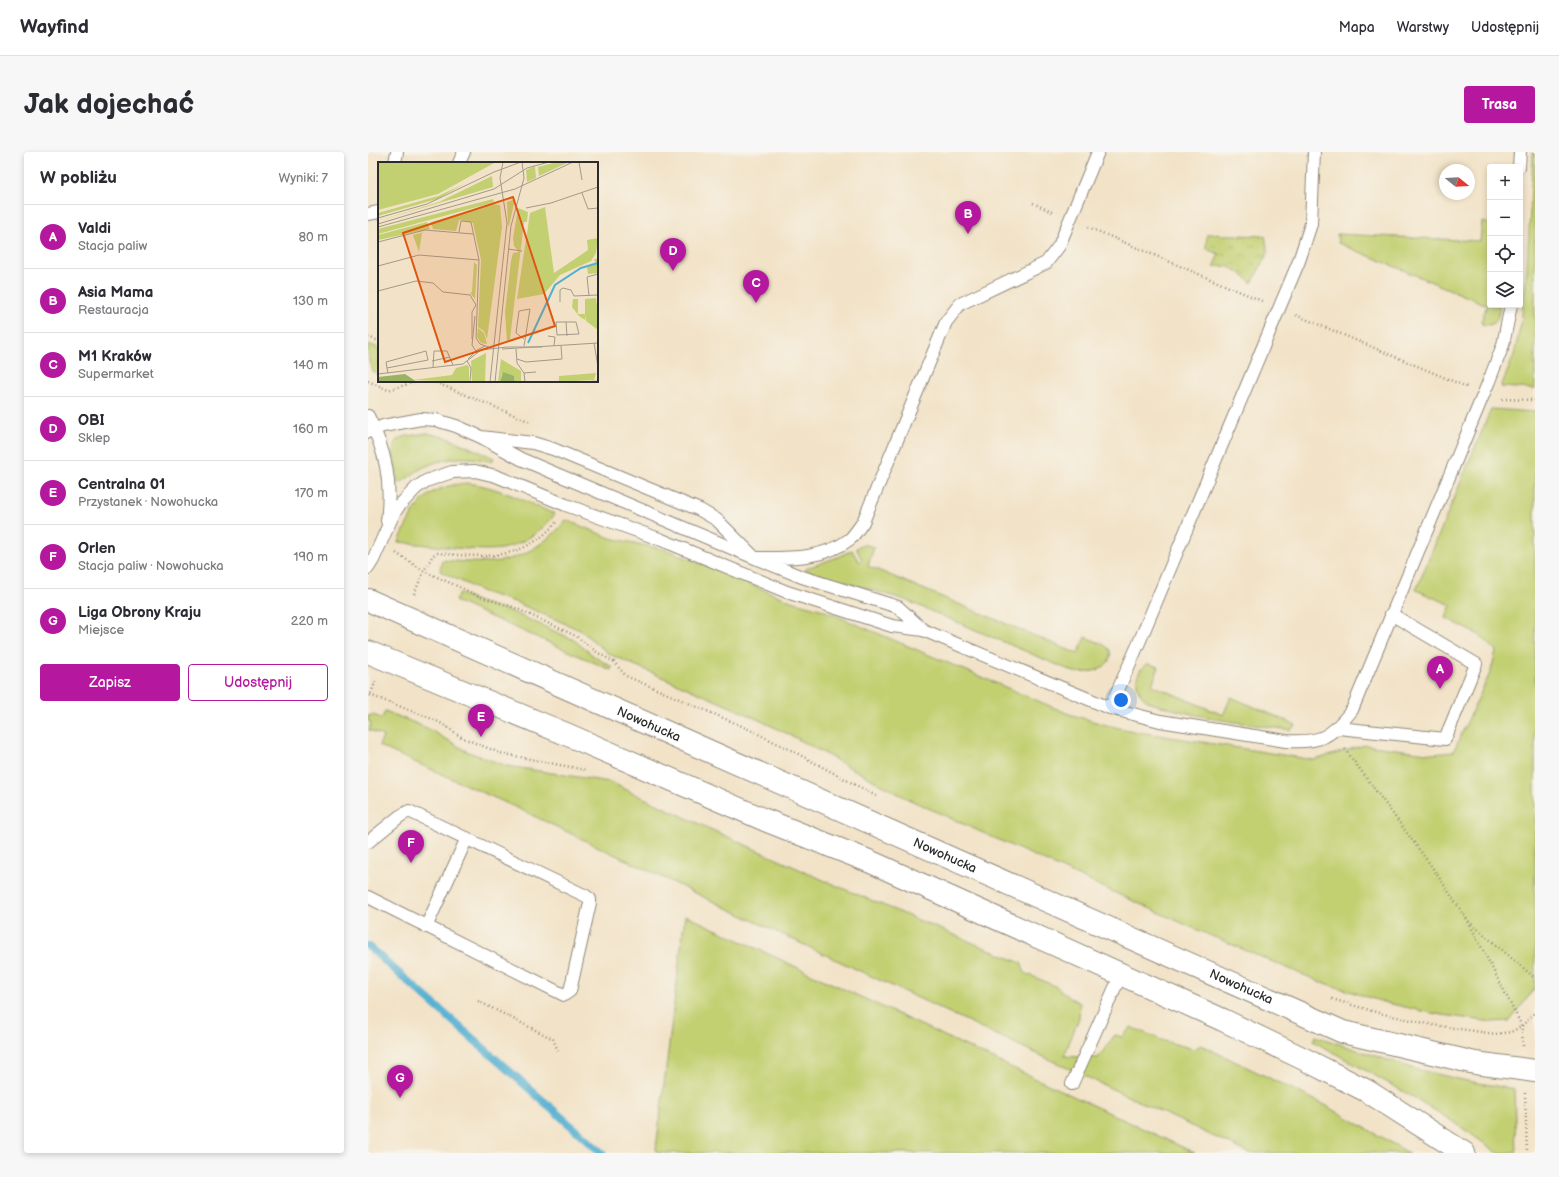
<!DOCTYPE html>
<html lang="pl">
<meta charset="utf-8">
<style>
body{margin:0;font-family:"Balsamiq Sans",sans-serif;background:#f7f7f7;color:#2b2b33}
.controls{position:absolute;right:12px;top:12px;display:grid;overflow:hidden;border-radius:4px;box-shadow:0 2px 6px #0003}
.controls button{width:36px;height:36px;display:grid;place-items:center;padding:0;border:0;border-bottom:1px solid #e1e1e2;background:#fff;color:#2b2b33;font:20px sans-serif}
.compass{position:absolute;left:1071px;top:12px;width:36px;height:36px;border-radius:50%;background:#fff;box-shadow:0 2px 6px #0003;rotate:108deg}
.you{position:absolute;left:753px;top:548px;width:14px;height:14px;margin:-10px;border:3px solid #fff;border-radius:50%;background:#1a73e8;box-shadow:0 0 0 6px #1a73e833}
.badge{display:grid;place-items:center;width:26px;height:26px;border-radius:50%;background:#b5179e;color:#fff;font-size:13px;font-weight:700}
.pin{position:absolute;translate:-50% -33px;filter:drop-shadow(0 1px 2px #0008)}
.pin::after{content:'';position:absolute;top:21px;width:14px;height:12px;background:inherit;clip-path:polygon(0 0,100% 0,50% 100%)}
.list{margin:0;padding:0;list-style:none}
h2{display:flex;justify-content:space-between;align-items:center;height:52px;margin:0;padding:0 16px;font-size:17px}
h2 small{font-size:13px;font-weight:400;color:#7c7c81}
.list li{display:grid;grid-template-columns:26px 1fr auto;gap:12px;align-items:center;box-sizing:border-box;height:64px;padding:0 16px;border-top:1px solid #e1e1e2}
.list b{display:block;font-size:15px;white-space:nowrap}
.list p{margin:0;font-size:13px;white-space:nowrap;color:#7c7c81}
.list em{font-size:13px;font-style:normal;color:#7c7c81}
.actions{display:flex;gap:8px;padding:12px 16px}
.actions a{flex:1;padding:9px 0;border:1px solid #b5179e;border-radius:4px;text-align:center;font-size:14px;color:#b5179e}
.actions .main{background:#b5179e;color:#fff}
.icon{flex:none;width:22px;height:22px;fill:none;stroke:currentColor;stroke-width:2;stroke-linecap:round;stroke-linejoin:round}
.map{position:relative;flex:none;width:1167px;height:1001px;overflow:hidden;border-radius:4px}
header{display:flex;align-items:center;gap:24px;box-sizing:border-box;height:56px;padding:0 20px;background:#fff;border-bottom:1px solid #e1e1e2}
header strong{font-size:19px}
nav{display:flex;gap:22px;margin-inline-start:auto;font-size:14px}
.intro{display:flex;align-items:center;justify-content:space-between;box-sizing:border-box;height:96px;padding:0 24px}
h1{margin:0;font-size:28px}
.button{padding:10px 18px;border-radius:4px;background:#b5179e;color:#fff;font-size:14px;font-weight:700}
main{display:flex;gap:24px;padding:0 24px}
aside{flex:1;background:#fff;border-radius:4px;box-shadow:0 2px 6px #0003}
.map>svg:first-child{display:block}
.grass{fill:#c3d072;stroke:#777e4e}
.park{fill:url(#park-crowns);stroke:#777e4e}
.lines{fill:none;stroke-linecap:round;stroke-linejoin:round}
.stream{stroke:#54b0d2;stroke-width:8}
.service-casing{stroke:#8e877a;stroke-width:14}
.secondary-casing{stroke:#8e877a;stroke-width:24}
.path{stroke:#8e877a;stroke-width:2.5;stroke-dasharray:1 3;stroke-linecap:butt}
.service{stroke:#fff;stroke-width:12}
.secondary{stroke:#fff;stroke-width:22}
.labels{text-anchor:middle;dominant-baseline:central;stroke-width:3.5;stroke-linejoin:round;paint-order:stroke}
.street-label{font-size:13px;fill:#2b2b2b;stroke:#f7f3e8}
.inset-river{fill:none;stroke:#54b0d2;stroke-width:2}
.inset-road{fill:none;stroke:#a29989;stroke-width:1}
.view{fill:#df570e;fill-opacity:0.15;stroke:#df570e;stroke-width:2}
.inset-edge{fill:none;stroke:#2b2b2b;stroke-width:2}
</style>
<header>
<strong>Wayfind</strong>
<nav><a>Mapa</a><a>Warstwy</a><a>Udostępnij</a></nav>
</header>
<div class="intro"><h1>Jak dojechać</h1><a class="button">Trasa</a></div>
<main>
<aside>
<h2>W pobliżu<small>Wyniki: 7</small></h2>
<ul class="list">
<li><span class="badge">A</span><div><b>Valdi</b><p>Stacja paliw</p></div><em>80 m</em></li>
<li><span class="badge">B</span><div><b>Asia Mama</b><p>Restauracja</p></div><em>130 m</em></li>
<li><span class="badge">C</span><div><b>M1 Kraków</b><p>Supermarket</p></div><em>140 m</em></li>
<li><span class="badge">D</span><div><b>OBI</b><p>Sklep</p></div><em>160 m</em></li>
<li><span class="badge">E</span><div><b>Centralna 01</b><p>Przystanek · Nowohucka</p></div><em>170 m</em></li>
<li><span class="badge">F</span><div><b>Orlen</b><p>Stacja paliw · Nowohucka</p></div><em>190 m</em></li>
<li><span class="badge">G</span><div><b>Liga Obrony Kraju</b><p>Miejsce</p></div><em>220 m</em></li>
</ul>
<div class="actions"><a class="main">Zapisz</a><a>Udostępnij</a></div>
</aside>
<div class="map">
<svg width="1167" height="1001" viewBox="0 0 1167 1001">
<defs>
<pattern id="park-crowns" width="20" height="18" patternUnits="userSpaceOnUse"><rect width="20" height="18" fill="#c3d072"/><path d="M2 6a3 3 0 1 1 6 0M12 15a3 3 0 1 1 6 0" fill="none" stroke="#a8b363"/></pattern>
</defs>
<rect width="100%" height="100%" fill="#f7f3e8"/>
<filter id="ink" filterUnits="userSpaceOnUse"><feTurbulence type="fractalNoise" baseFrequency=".025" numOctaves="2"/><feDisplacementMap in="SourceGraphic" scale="8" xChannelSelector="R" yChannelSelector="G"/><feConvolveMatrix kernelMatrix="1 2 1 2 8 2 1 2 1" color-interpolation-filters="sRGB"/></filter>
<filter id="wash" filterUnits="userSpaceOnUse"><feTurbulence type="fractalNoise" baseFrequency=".012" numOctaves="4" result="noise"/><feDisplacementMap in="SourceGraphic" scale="16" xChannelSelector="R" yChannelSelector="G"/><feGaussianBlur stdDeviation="0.9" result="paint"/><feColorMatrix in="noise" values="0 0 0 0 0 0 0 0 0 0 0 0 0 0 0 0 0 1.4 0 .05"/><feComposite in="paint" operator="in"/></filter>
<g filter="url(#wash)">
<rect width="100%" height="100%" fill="#f2e3c8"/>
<path class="grass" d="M 1165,0 L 1167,0 L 1167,237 L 1133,235 L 1146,203 L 1153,172 L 1159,117 Z
M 1114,70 L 1122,72 L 1122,153 L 1132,153 C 1130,165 1130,176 1114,172 L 1113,170 L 1119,153 L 970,91 L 969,82 L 1112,89 Z
M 0,192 L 11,196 L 11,224 C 0,217 0,206 0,192 Z
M 1123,257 L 1167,260 L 1167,828 L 1166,837 L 1142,869 L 1124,870 L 1068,862 L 1015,850 L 950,829 L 825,776 L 538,646 L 428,586 L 381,563 L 241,502 L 212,478 L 147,450 L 115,440 L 72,419 L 74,408 C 112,411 138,415 171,393 C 182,385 191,378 198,368 L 242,386 L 295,397 L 305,400 L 423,449 L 452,457 L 701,562 L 738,573 L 765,579 L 946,608 L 997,593 L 1066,602 L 1085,600 L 1123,519 L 1128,499 L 1113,484 L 1078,466 L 1083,453 L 1048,438 Z
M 59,281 L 80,286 L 126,306 L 124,310 C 101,303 76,305 54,316 C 45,321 38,328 30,332 L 25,299 L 27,290 L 32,286 L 40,284 Z
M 99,331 C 130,334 159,351 187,362 C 175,379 153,393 133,397 C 118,399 102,397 87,396 C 68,394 50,392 31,390 C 47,353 56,335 99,331 Z
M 495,393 L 499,393 L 506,395 L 500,414 L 710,502 L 717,485 C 724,488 735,491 740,496 C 743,499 743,502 742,505 C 739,519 718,522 706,520 L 537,448 L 437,418 L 439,416 L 470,405 L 484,398 L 491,410 L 494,408 L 488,396 Z
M 91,441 L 111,450 L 142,459 L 206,488 L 227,505 L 244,515 L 243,518 L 87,449 Z
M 780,512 L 791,515 L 784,533 L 855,563 L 863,545 L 928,573 L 922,578 C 882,572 843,568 804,557 C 796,554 785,553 778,548 C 771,543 768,534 769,526 C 771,520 774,514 780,512 Z
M 17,559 L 59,576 L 100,600 L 139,614 L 242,630 L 331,672 L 462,731 L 653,811 L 657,821 L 689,835 L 702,846 L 712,851 L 711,866 L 696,904 L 730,906 L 747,883 L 754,885 L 763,875 L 796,889 L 826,897 L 833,893 L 959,954 L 1041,1001 L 881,1001 L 428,789 L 147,655 L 11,594 L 15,584 L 1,578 L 3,570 L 0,569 L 0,564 L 5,563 L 14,566 Z
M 317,763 L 827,1001 L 290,1001 L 288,997 Z
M 947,884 L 1047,917 L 1099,929 L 1146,937 L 1148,1001 L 1130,1001 L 1090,973 L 1047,946 L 945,889 Z"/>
<path class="park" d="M 839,82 L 897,84 L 900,100 L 884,131 C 870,120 864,111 845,115 L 851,102 L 838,97 Z"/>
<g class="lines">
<path class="stream" d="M 0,794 L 234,1001"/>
</g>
</g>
<g filter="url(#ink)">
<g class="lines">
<g class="service-casing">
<path id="service" d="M 27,11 L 29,0
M 91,11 L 96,0
M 1151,15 L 1152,0
M 0,62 L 11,60
M 0,264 C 18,300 24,329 19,369
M 0,280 L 15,274 L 53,267 L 68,268 L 88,274 L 113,285 L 153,307 L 387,406 L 434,425 L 530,455 L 555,478
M 113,285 L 165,291 L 185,297 L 332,358 L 349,368 L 387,406 C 419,406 455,408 482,387 C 487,382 491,376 495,370 L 578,170 L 592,152 L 678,111 L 691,94 L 730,0
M 0,416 L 5,408 L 25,363 L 30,355 L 48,336 L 58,329 L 84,320 L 107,319 L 128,324 L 198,353 L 294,388 L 419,440 L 524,474 L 555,478 L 742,556 L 792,569 L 918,589 C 953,591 962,586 984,558 L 1121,229 L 1135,193 L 1143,153
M 742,556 L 770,493 L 931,109 L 943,72 L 946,0
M 970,576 L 1077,587 L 1108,512 L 1023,462
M 0,690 L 32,664 L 41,659 L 218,744 L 222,747 L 222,751 L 202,839 L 196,843 L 0,745
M 58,775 L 99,686
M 704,932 L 753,822"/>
</g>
<g class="secondary-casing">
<g id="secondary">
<path id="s1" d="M 0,448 L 975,880 L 1107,911 L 1167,919"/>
<path d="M 0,500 L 198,582 L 397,668 L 503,710 L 855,868 L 936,907 L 999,939 L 1096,1001"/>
</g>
</g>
<path class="path" d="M 665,51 L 684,60
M 720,75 L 894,149
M 928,163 L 1099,235
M 0,185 L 11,189
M 0,229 L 20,238 L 51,229
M 64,229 L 163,270
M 1134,247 L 1167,248
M 28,401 L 56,419 L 113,445 L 145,455 L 208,484 L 230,501 L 246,510 L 258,524 L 376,575 L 421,597 L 510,645
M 46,442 L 56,419 L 65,403 L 70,401 C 116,406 157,409 189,369
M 2,543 L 57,564 L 71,570 L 95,586 L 132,601 L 217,618
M 0,544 L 2,543 L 8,529
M 977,597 L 1064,715 L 1100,769 L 1167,826
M 964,847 L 1011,861 L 1065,873 L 1127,882 L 1143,880 L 1154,874 L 1100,769
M 110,849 L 185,887 L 190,899
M 1155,894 L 1154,874 L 1167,860
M 1157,941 L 1159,1001"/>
<use href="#service" class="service"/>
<use href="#secondary" class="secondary"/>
</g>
</g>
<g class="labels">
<g class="street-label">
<text stroke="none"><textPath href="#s1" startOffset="307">Nowohucka</textPath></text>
<text stroke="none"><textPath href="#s1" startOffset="631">Nowohucka</textPath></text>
<text stroke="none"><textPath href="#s1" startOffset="955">Nowohucka</textPath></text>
</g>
</g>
<g transform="translate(10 10)">
<rect width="220" height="220" fill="#f2e3c8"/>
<path d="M 0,0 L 118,0 L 60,32 L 0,48 ZM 179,0 L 191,0 L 161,14 L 160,5 ZM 157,4 L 158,16 L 149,20 L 148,8 ZM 114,14 L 115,25 L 0,59 L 61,40 ZM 86,22 L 59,37 L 0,54 L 0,51 L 60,34 ZM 115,37 L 116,40 L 110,42 L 0,72 L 0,67 ZM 137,37 L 131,64 L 130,64 L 129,40 ZM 114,42 L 122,43 L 124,65 L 109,177 L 106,169 L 100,165 L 103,98 L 95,61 L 81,58 L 78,69 L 55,67 L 53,60 ZM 167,45 L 176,111 L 210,88 L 209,78 L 220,76 L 218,91 L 213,99 L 182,113 L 166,132 L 139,137 L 152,51 ZM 140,46 L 150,50 L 149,60 L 146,60 L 132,177 L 129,180 L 127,150 L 133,99 L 135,91 L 141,90 L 136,84 L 135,76 ZM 49,60 L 52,67 L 0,78 L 0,73 ZM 46,70 L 44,71 L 41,90 L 35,73 ZM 96,100 L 99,103 L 97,137 L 92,131 L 94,130 ZM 218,136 L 220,151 L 220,168 L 208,159 L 207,152 L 213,152 L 207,152 L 207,137 ZM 195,137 L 200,137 L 200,152 L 207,152 L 207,158 L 201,154 L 194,145 ZM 100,166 L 106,171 L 109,182 L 103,181 L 99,175 ZM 108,191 L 107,220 L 94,220 L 93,199 ZM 123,197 L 143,209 L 143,220 L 137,220 L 137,216 L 124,211 L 122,220 L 120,220 ZM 89,203 L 91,205 L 91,220 L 35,218 L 74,213 L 78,206 ZM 218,211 L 216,218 L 181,220 L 181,214 Z" fill="#c3d072"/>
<path d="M 125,210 L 136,214 L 137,220 L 122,220 ZM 27,212 L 39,220 L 0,220 L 0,215 Z" fill="#9ab264"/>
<path d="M 216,97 L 220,97 L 220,111 L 210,112 L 209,105 L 218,102 Z" fill="#c3d072"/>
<path class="inset-river" d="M 150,181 L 177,123 L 203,106 L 220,101"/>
<path class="inset-road" d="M 201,0 L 204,18M 204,31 L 210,47 L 220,46M 148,46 L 173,41 L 220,25M 0,56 L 49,42 L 116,10 L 143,0M 0,62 L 116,27 L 149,6 L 171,0M 0,65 L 137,27 L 195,0M 81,70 L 83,59 L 93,60 L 101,98 L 98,176 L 102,182 L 116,187M 0,80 L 47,68 L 95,72M 130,87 L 144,89M 0,104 L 41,93 L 101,98M 0,129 L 38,119 L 55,121 L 65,130 L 92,133 L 98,143 L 94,150 L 94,177M 211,134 L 209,115 L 220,112M 182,140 L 182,128 L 185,126 L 193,128 L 196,134 L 220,133M 97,154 L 94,183 L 99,191M 178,160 L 198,160 L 201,172 L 179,173 ZM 188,160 L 189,174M 170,174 L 177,175 L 176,184M 146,177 L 138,171 L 141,149 L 152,147 L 146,184M 216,181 L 220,205M 124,187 L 220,181M 138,187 L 139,201 L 146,211 L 147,220M 90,197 L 99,188 L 107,184M 139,197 L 148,200 L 184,197 L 183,184M 54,199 L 72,195M 89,199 L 93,206 L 92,220M 55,205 L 56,189 L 69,189 L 75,203M 9,206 L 50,198 L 48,189 L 8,200 L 9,206 L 10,211M 146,211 L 158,210M 0,212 L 85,202 L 103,188 L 129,185 L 164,185M 112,220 L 129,61 L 122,16 L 125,0M 117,220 L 133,64 L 146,16 L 144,0M 204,220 L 220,219"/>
<path class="view" d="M 135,35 L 177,164 L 67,200 L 25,71 Z"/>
<rect width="220" height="220" class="inset-edge"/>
</g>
</svg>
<div class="controls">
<button>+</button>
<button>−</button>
<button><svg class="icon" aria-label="locate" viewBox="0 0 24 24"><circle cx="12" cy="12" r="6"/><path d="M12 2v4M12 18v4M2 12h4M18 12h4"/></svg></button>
<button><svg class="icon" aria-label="layers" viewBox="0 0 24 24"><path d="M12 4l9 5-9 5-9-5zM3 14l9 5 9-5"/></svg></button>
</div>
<svg class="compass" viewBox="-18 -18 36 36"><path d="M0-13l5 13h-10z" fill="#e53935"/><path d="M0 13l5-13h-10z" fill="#7c7c81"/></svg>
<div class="you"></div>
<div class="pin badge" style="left:1072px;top:537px">A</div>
<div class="pin badge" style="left:600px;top:82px">B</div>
<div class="pin badge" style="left:388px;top:151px">C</div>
<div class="pin badge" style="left:305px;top:119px">D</div>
<div class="pin badge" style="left:113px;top:585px">E</div>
<div class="pin badge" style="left:43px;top:711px">F</div>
<div class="pin badge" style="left:32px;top:946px">G</div>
</div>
</main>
